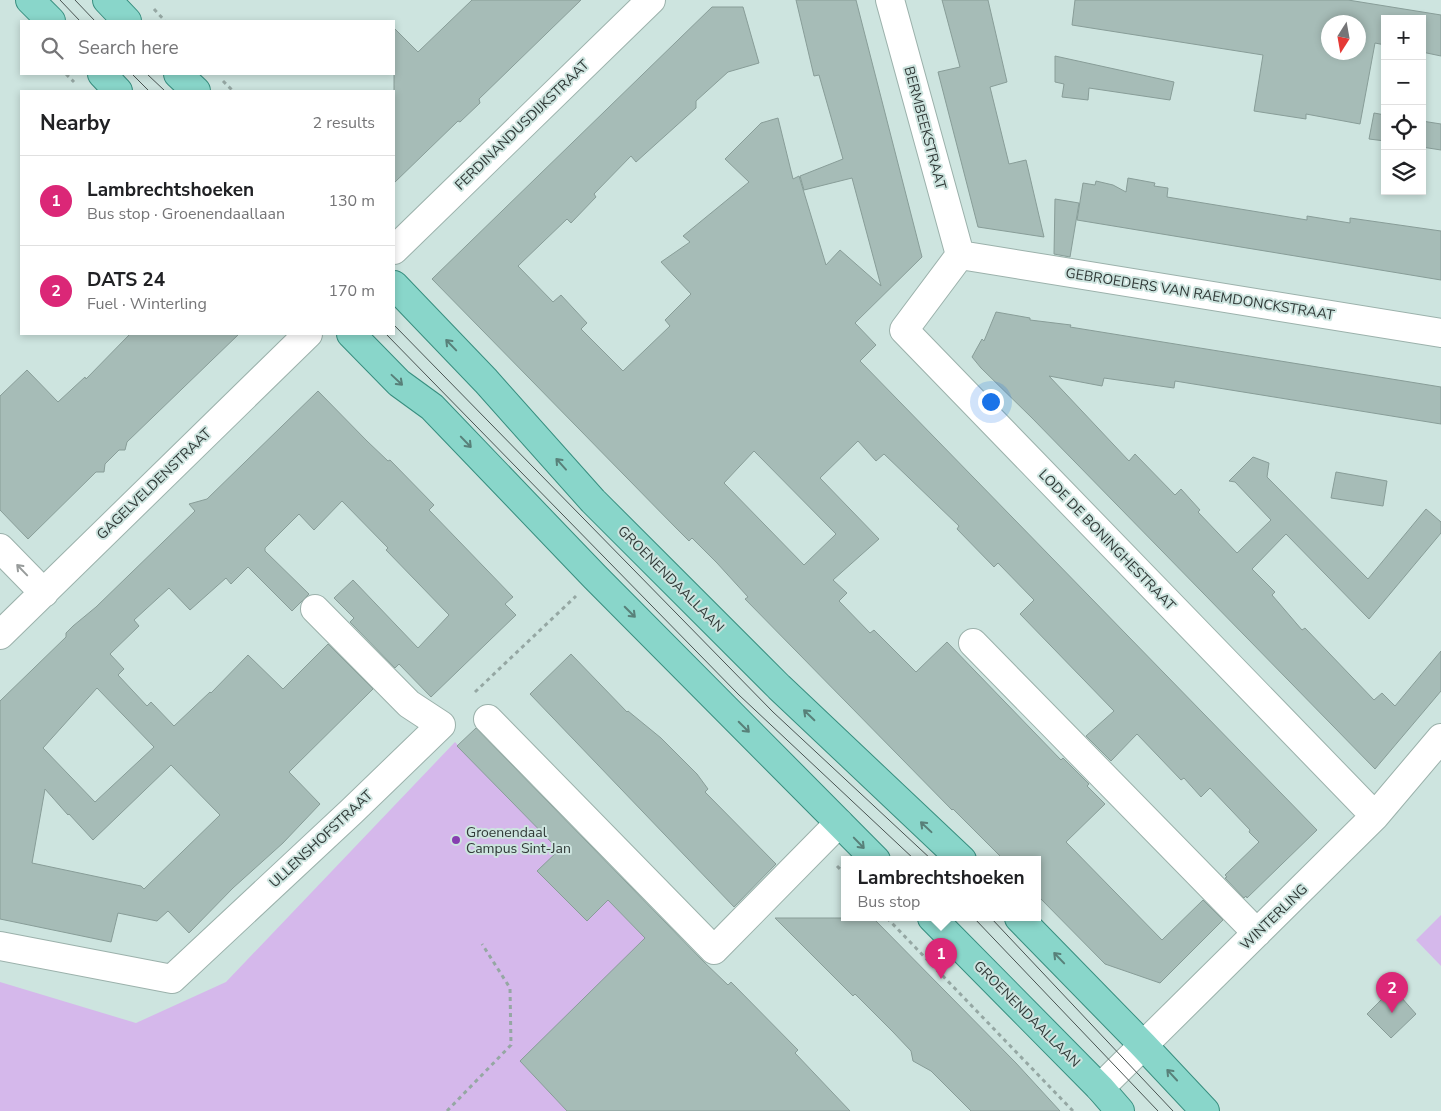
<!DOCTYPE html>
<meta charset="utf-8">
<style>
body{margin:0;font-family:"Nunito Sans",sans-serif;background:#f6f6f6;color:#202124}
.controls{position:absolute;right:15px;top:15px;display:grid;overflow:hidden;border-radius:0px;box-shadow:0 2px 8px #0003}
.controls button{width:45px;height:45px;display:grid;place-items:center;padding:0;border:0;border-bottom:1px solid #e0e0e0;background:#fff;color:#202124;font:25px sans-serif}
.compass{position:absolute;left:1321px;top:15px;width:45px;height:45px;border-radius:50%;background:#fff;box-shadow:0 2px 8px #0003;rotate:191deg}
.you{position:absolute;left:990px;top:401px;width:18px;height:18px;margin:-12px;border:4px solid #fff;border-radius:50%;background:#1a73e8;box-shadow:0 0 0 8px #1a73e833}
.badge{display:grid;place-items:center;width:32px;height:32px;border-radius:50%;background:#db2777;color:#fff;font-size:16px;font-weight:700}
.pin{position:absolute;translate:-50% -41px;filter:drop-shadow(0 1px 2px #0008)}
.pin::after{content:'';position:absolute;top:26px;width:18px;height:15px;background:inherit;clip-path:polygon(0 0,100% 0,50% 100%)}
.popup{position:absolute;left:841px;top:856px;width:200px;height:65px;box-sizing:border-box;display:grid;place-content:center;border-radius:0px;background:#fff;filter:drop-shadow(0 1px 4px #0005);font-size:16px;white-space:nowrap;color:#757577}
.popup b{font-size:19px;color:#202124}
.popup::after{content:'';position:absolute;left:50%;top:100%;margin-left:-10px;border:10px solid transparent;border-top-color:#fff}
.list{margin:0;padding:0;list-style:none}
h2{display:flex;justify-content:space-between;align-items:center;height:65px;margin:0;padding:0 20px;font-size:21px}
h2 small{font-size:16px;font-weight:400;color:#757577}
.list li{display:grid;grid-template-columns:32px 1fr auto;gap:15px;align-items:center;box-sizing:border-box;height:90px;padding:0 20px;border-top:1px solid #e0e0e0}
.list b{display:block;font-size:19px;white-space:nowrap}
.list p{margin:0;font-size:16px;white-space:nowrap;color:#757577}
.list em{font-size:16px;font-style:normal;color:#757577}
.icon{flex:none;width:28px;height:28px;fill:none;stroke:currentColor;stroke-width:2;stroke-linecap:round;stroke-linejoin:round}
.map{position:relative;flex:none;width:1441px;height:1111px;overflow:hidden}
.search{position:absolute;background:#fff;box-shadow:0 2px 8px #0003;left:20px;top:20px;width:375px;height:55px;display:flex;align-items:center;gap:12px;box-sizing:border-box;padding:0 18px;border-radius:0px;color:#757577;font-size:19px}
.panel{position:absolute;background:#fff;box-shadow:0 2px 8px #0003;left:20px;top:90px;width:375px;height:245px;border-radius:0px}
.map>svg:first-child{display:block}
.green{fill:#d5b8eb}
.building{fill:#a6bcb7;stroke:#889d98;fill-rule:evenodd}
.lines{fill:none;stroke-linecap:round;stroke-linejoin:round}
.minor-casing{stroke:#9bb1ab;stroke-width:30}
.major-casing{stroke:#378e7f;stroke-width:30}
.path{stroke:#95a7a3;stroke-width:3;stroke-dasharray:4 4;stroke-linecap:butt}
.minor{stroke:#fff;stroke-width:28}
.major{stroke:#89d6ca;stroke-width:28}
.tram{stroke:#495452;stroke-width:1}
.oneway{stroke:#588079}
.oneway2{stroke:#989c9b}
.poi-dot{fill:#863eb0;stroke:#cde4df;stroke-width:2}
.labels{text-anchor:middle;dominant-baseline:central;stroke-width:4;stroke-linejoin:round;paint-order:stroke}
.street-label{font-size:14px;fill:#303937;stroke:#cde4df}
.poi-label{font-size:14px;fill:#303937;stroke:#cde4df;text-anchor:start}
</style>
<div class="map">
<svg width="1441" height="1111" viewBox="0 0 1441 1111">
<rect width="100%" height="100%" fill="#cde4df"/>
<path class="green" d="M 455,742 L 813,1111 L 0,1111 L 0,982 L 136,1023 L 226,982 Z
M 1441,915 L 1441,966 L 1416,940 Z"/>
<path class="building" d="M 472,0 L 581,0 L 479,99 L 480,103 L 460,122 L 458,121 L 394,183 L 394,28 L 418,52 Z
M 796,0 L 856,0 L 922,257 L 855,323 L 876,345 L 860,361 L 1317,830 L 1247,898 L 1246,896 L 1244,898 L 1225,878 L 1227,877 L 1225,875 L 1259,842 L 1249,832 L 1250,830 L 1210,788 L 1201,797 L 1184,778 L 1181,780 L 1137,734 L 1111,761 L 1086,736 L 1114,711 L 1020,614 L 1034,600 L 998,563 L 994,567 L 957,529 L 959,526 L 884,454 L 876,461 L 858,441 L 820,478 L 879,539 L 833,580 L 847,593 L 839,601 L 870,633 L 874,630 L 916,672 L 947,642 L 1061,760 L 1063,758 L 1089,784 L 1087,786 L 1105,804 L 1066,842 L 1162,940 L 1203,900 L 1223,920 L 1160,983 L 1105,964 L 1037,895 L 1037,860 L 1004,860 L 953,809 L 952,810 L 745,599 L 748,597 L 717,563 L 692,538 L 689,541 L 676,528 L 432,279 L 712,7 L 743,7 L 759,63 L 728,72 L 696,101 L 696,108 L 636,162 L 631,156 L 594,194 L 596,197 L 571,223 L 567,219 L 518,266 L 553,302 L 561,295 L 587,323 L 581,329 L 623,371 L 670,326 L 665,320 L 691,294 L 661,262 L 690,242 L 683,236 L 749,182 L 725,159 L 761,123 L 778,118 L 793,179 L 799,176 L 826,265 L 840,250 L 881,286 L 852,178 L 804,190 L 800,176 L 843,159 L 819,75 L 814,76 ZM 754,451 L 836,534 L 804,565 L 724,483 Z
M 942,0 L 988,0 L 1007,82 L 990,87 L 1009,164 L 1026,160 L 1044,237 L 978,227 L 938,72 L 960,67 Z
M 1075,0 L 1348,0 L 1441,15 L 1441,56 L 1422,52 L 1422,19 L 1385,19 L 1385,45 L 1375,43 L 1360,124 L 1306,114 L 1306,119 L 1254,111 L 1263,55 L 1072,25 ZM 1328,22 L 1358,22 L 1358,52 L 1328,52 Z
M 1055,56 L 1174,82 L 1170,100 L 1089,88 L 1088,100 L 1062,97 L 1064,84 L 1055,82 Z
M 1374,113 L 1385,115 L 1385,141 L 1369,139 Z
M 1422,121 L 1441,124 L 1441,150 L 1422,147 Z
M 1128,178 L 1155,183 L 1154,186 L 1168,188 L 1167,197 L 1307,220 L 1307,216 L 1350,223 L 1350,218 L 1441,231 L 1441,280 L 1077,220 L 1083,183 L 1095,185 L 1096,181 L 1113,185 L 1126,192 Z
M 1055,199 L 1079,203 L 1070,257 L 1054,254 Z
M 996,312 L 1030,318 L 1030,320 L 1071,325 L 1070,327 L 1441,387 L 1441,424 L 1175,381 L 1174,388 L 1104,378 L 1102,386 L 1049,376 L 1129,461 L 1135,454 L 1175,495 L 1181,489 L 1200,510 L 1198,512 L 1237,553 L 1271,520 L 1235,482 L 1229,481 L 1253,457 L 1269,463 L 1267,477 L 1368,579 L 1426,509 L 1441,522 L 1441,533 L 1369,619 L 1286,534 L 1252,569 L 1275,592 L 1272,595 L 1302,630 L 1305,628 L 1374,700 L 1382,693 L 1395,706 L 1441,651 L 1441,691 L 1375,769 L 1032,418 L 981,368 L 972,357 L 982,339 L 984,341 Z
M 130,334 L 239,334 L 127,442 L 125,450 L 119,450 L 105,464 L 104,472 L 96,472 L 28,539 L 0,510 L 0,396 L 27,370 L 58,402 L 85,377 L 86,379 Z
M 318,391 L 367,441 L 388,461 L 390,460 L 434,505 L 429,510 L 513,597 L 505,604 L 516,615 L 431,697 L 399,664 L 395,668 L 350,622 L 354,618 L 334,598 L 353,580 L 418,648 L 449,615 L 386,550 L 388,548 L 342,501 L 314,530 L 299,514 L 265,548 L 265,551 L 309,594 L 292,611 L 248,567 L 231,584 L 226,578 L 190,610 L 169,588 L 134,620 L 139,626 L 110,654 L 124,669 L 118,675 L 147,706 L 151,702 L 174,726 L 210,692 L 211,693 L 248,655 L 283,689 L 328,644 L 373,689 L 289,772 L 320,804 L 283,843 L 233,888 L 189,933 L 168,911 L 157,921 L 118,913 L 111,942 L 0,919 L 0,701 L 66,637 L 66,633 L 73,626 L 96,607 L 195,511 L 189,504 L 207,499 ZM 97,688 L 154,747 L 95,802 L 43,748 ZM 171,765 L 220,815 L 144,889 L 141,886 L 32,863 L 45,789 L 68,815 L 69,814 L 93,840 Z
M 1336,472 L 1387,481 L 1383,506 L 1331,498 Z
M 571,654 L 627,712 L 628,711 L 661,738 L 697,774 L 708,789 L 705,792 L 776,864 L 734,907 L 530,694 Z
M 476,728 L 703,961 L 728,985 L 731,982 L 798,1050 L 795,1053 L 850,1111 L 567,1111 L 520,1061 L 645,938 L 608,900 L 587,921 L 537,871 L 559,850 L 457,746 Z
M 775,918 L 873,918 L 1016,1063 L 1060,1111 L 971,1111 L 931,1071 L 913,1061 L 911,1051 L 893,1032 L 855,994 L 853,996 Z
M 1393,988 L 1416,1014 L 1391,1038 L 1367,1014 Z"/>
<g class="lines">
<g class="minor-casing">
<path id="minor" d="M 890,0 L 960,255
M 394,250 L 651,0
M 960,255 L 904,330 L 1375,816
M 960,255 L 1441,333
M 0,548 L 44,593
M 0,635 L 308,334
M 973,643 L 1257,933
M 488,719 L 714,950 L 839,823
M 0,946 L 172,979 L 352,811 L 441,725 L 409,704 L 315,609
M 1100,1088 L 1375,816 L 1441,738"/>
</g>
<g class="major-casing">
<path id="major" d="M 30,0 L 51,21
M 107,0 L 127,21
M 102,74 L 118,91
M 178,74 L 196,91
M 394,285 L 486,381 L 593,501 L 779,687 L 962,860
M 351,334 L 399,383 L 432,407 L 595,577 L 876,860
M 932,918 L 1100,1088 L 1120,1111
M 1019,918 L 1143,1045 L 1205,1111"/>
</g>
<path class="path" d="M 154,9 L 165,21
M 66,74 L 74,82
M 223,81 L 233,91
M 475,692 L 576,596
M 837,866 L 845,874
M 887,918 L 1073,1111
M 447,1111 L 511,1045 L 510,988 L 482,944"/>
<use href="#minor" class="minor"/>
<use href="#major" class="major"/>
<path class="tram" d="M 60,0 L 80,21
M 75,0 L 95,21
M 132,74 L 149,91
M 147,74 L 165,91
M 394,325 L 773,712 L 932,860
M 386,334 L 739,695 L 915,860
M 974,918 L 1158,1111
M 991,918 L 1173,1111"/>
</g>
<defs><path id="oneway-shaft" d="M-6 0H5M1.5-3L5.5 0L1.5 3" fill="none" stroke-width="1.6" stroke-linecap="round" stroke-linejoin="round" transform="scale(1.25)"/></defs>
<g class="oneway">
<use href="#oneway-shaft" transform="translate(451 345) rotate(-134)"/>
<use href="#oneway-shaft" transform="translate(397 380) rotate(43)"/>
<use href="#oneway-shaft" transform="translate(466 442) rotate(46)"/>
<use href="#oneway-shaft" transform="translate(561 464) rotate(-132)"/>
<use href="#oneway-shaft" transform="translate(630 612) rotate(45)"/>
<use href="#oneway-shaft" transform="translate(809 715) rotate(-136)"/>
<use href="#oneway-shaft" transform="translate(744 727) rotate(45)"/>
<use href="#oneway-shaft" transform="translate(926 827) rotate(-137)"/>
<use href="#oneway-shaft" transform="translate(859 843) rotate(46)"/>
<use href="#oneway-shaft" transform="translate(1059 958) rotate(-134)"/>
<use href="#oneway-shaft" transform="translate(1172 1075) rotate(-133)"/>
</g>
<use class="oneway2" href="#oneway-shaft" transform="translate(22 570) rotate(-134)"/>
<circle class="poi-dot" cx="456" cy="840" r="5"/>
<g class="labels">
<g class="street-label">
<text transform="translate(522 125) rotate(-44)">FERDINANDUSDIJKSTRAAT</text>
<text transform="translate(925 128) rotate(75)">BERMBEEKSTRAAT</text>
<text transform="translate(1200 294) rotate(9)">GEBROEDERS VAN RAEMDONCKSTRAAT</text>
<text transform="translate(154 484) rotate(-44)">GAGELVELDENSTRAAT</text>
<text transform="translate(1107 540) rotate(46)">LODE DE BONINGHESTRAAT</text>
<text transform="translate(671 579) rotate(45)">GROENENDAALLAAN</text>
<text transform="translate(321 839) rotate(-43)">ULLENSHOFSTRAAT</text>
<text transform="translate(1274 917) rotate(-44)">WINTERLING</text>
<text transform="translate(1027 1014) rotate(45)">GROENENDAALLAAN</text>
</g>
<g class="poi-label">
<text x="466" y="832">Groenendaal<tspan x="466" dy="16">Campus Sint-Jan</tspan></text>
</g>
</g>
</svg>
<div class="controls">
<button>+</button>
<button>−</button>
<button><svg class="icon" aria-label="locate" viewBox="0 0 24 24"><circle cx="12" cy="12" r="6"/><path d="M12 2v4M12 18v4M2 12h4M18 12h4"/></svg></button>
<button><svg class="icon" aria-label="layers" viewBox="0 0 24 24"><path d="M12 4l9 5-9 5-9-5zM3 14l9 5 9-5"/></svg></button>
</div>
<svg class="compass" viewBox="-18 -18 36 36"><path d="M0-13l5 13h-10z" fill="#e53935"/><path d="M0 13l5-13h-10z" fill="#757577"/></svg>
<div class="you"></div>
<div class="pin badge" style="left:941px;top:979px">1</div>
<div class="popup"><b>Lambrechtshoeken</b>Bus stop</div>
<div class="pin badge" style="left:1392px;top:1013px">2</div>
<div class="search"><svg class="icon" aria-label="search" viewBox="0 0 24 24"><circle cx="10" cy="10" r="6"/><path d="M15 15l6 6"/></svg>Search here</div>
<section class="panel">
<h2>Nearby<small>2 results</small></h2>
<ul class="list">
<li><span class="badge">1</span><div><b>Lambrechtshoeken</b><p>Bus stop · Groenendaallaan</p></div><em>130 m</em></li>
<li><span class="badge">2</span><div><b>DATS 24</b><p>Fuel · Winterling</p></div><em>170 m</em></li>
</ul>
</section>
</div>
